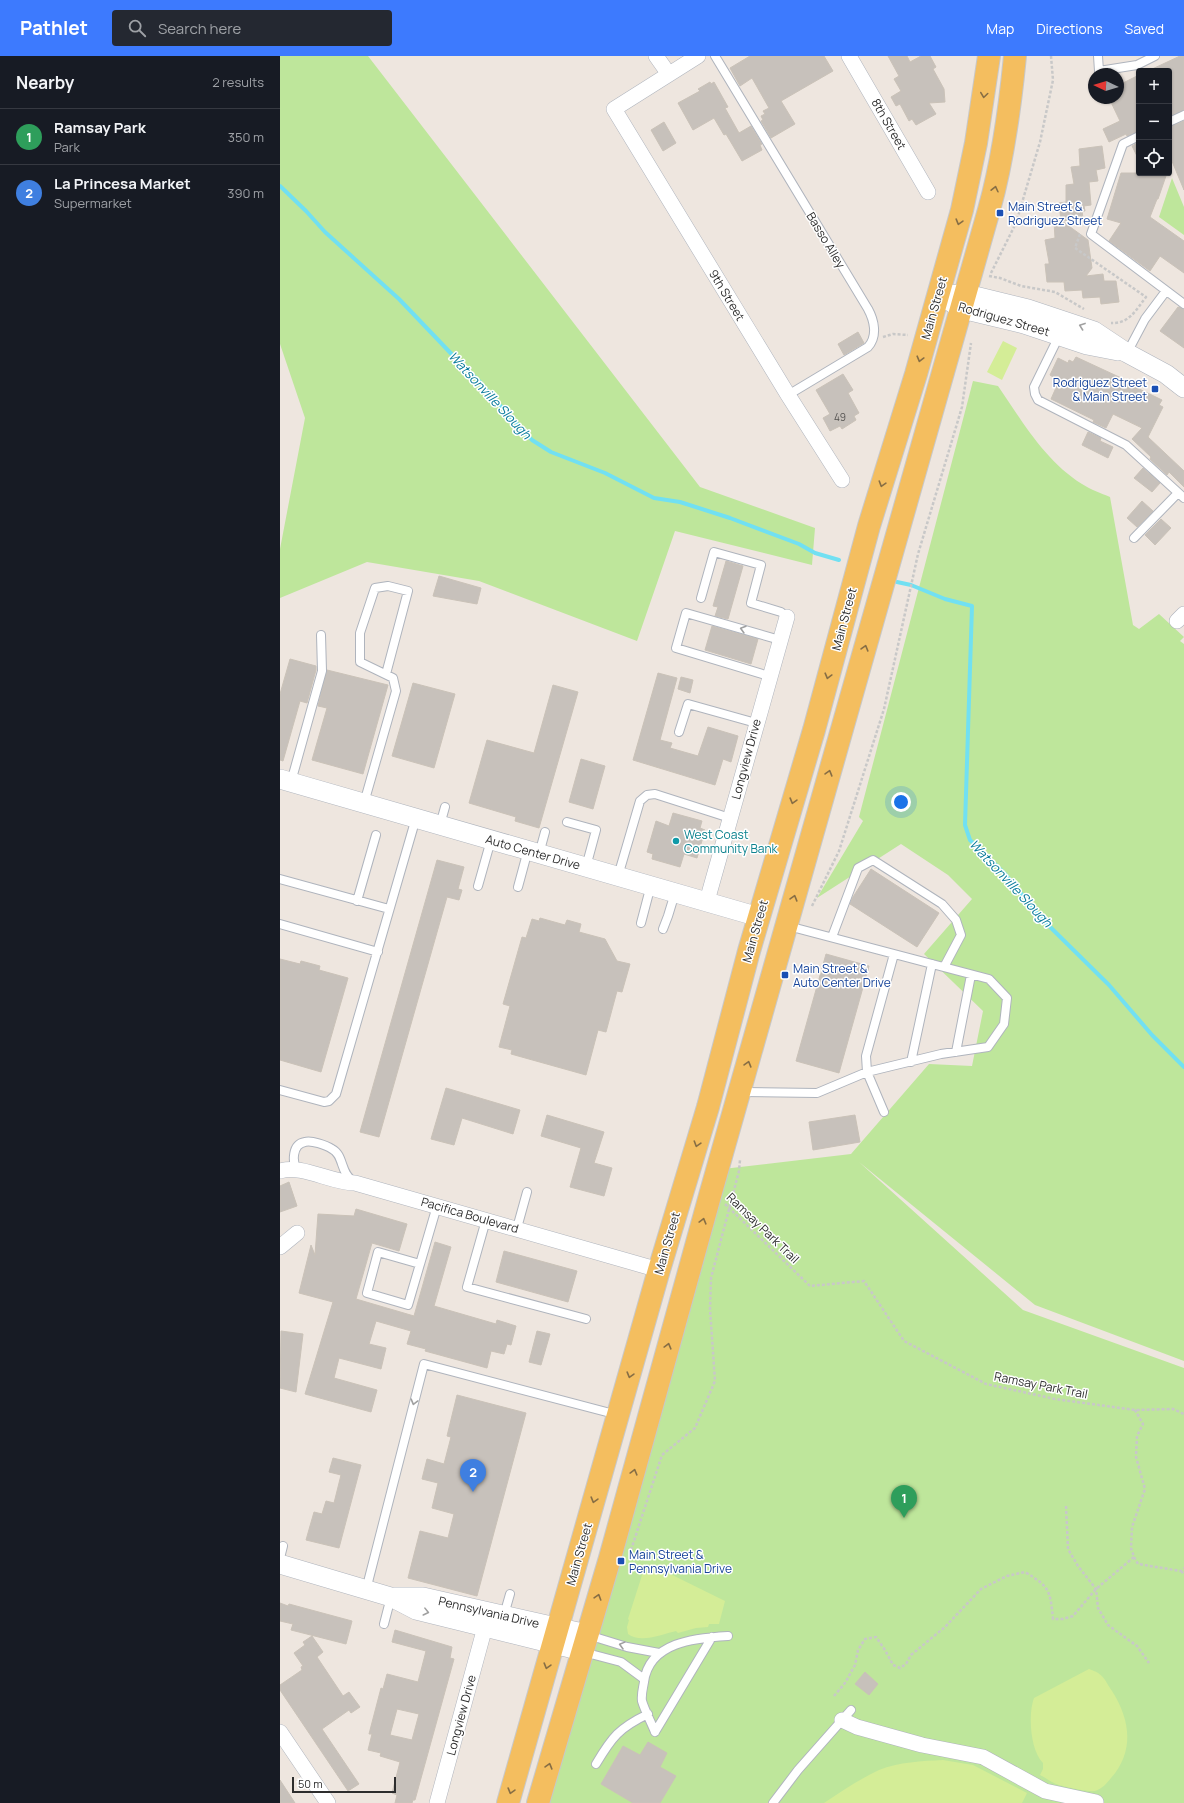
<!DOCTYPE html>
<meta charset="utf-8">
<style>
body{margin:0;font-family:Manrope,sans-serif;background:#242831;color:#f1f3f6}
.controls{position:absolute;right:12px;top:12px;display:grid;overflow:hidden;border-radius:4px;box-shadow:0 1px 3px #0004}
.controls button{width:36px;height:36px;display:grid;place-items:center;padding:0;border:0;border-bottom:1px solid #363941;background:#171b24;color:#f1f3f6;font:20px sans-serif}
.compass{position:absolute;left:808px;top:12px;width:36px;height:36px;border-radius:50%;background:#171b24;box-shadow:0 1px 3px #0004;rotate:274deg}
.scale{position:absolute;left:12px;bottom:10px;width:104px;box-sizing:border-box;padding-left:4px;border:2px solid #2d2d2d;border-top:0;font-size:11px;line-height:14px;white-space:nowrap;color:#2d2d2d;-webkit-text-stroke:3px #fff;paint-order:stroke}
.you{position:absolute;left:621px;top:746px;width:14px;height:14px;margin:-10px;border:3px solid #fff;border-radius:50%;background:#1a73e8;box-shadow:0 0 0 6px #1a73e833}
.badge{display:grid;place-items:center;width:26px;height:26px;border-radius:50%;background:#3d7afe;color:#fff;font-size:13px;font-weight:700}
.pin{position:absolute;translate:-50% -33px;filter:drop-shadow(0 1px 2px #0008)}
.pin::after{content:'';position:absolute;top:21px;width:14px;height:12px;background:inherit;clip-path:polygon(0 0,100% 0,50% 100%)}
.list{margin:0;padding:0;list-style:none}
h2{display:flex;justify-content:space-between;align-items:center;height:52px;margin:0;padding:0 16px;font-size:17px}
h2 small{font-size:13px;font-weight:400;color:#9ea1a6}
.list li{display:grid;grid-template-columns:26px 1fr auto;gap:12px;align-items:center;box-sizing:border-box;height:56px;padding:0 16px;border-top:1px solid #363941}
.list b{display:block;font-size:15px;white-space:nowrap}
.list p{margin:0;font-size:13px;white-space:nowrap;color:#9ea1a6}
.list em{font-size:13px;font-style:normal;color:#9ea1a6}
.icon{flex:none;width:22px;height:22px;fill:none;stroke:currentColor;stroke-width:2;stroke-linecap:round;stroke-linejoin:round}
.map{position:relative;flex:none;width:904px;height:1747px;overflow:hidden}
header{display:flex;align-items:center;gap:24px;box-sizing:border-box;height:56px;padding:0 20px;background:#3d7afe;color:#fff}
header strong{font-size:19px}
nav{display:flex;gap:22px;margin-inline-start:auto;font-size:14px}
.search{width:280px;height:36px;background:#242831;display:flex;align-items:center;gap:10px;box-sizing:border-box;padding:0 14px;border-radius:4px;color:#9ea1a6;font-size:15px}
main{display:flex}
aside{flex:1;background:#171b24}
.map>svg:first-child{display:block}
.green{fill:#bee69b}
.pitch{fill:#d4ed97}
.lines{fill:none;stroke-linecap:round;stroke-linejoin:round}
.stream{stroke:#71e0f2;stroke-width:4}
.building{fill:#c7c1bb;stroke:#cac2b8;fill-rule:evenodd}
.service-casing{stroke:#afb4bd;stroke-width:10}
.minor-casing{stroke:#afb4bd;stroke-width:16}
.tertiary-casing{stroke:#afb4bd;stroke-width:20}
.primary-casing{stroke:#c8c8c8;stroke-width:24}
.path{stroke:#c8c8c8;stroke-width:2.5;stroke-dasharray:3 2;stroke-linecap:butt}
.service{stroke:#fff;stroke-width:8}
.minor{stroke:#fff;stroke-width:15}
.tertiary{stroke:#fff;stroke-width:19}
.primary{stroke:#f4be5f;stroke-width:22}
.oneway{stroke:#876e44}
.oneway2{stroke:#a0a0a0}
.transit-dot{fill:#1a4fb4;stroke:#fff;stroke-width:1.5}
.culture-dot{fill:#0f9aa8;stroke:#fff;stroke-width:1.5}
.labels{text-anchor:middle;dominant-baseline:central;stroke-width:3;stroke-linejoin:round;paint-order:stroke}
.number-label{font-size:10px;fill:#545250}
.street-label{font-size:12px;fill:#2d2d2d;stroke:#fff}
.transit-label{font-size:12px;fill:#164399;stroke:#fff;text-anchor:start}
.culture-label{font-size:12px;fill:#0d838f;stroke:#fff;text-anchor:start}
.water-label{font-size:13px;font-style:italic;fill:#0a7c9c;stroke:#fff}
</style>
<header>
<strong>Pathlet</strong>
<div class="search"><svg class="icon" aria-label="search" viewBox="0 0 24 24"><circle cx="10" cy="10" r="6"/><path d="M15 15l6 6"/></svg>Search here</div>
<nav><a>Map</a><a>Directions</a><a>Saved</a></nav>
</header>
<main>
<aside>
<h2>Nearby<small>2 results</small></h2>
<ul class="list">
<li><span class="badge" style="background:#2e9e5b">1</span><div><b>Ramsay Park</b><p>Park</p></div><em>350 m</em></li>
<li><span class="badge" style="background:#3f7fe0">2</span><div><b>La Princesa Market</b><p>Supermarket</p></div><em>390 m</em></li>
</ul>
</aside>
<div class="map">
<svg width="904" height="1747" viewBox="0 0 904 1747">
<rect width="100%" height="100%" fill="#eee6df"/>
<path class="green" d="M 0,0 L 88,0 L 420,431 L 535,472 L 532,509 L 395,475 L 357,585 L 199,525 L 87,506 L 0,542 L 0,493 L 25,362 L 0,288 Z
M 892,122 L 904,151 L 904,179 L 879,161 Z
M 693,325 L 718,330 C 742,365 765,405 802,428 C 811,434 821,437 830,441 L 853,569 L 859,573 L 879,558 L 904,581 L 900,585 L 904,588 L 904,1305 L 755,1249 L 579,1106 L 743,1254 L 904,1312 L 904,1747 L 268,1747 L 443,1113 L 571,1098 L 649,1008 L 692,1010 L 703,955 L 644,898 L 692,843 L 668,819 L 621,788 L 537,842 L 583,765 L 579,761 Z"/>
<path class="pitch" d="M 723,285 L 737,292 L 722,324 L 707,316 Z
M 372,1509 L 445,1545 L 439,1568 L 429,1568 L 428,1571 L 416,1572 L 398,1577 L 396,1575 C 382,1578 361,1588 348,1578 L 347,1571 L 349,1564 L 348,1563 L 364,1513 Z
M 809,1613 C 824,1618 824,1623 832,1635 C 850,1663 855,1695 831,1722 C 827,1727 822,1733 815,1735 C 808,1736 786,1731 779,1729 C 772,1727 766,1722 760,1719 L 763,1713 L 763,1707 C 750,1694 748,1658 754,1642 Z
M 663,1704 L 693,1709 L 747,1737 L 742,1747 L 544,1747 C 562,1735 580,1723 599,1714 C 619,1706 642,1705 663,1704 Z"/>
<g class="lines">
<path class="stream" d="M 0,130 L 26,155 L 45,176 L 119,243 L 183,310 L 200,326 L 213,342 L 252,384 L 271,396 L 325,417 L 374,442 L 400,446 L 450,462 L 519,488 L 535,497 L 559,504
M 617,526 L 631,529 L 665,543 L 692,550 L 685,769 L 690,784 L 725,818 L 762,863 L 829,929 L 872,979 L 904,1011"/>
</g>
<path class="building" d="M 470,0 L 544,0 L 553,15 L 501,45 L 515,68 L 491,82 L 481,65 L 483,64 L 481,60 L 485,58 L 483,55 L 489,52 L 472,22 L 460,30 L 450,12 Z
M 608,0 L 627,0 L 630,6 L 641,0 L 650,0 L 656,11 L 653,13 L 664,33 L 665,46 L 649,47 L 656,58 L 636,69 L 632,63 L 629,65 L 620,48 L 616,50 L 611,41 L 621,35 L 614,23 L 619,20 Z
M 900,0 L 904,0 L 904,54 L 889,60 L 889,15 L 868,15 Z
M 859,19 L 859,75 L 847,80 L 846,78 L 829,86 L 823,73 L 840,65 L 829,42 L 838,42 L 838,32 L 844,29 L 843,27 Z
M 430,26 L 431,28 L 434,26 L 448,51 L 445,52 L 459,77 L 471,70 L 482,88 L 480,89 L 482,94 L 462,105 L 446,78 L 444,79 L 434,62 L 413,74 L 398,47 L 420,35 L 418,33 Z
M 904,65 L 904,134 L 889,98 L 889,71 Z
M 384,66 L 396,87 L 383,95 L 371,74 Z
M 859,86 L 859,104 L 852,90 Z
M 822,90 L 825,112 L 816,114 L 818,125 L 809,126 L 811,149 L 804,150 L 805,155 L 802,155 L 803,162 L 782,165 L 808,184 L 812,212 L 806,220 L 823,218 L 824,225 L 836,225 L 839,246 L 821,248 L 820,241 L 803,242 L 802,234 L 785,235 L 784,226 L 767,226 L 765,208 L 769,208 L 769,206 L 765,184 L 775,182 L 774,166 L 781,165 L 779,147 L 786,146 L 786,129 L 794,128 L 791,111 L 800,110 L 799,93 Z
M 841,117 L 887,117 L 878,143 L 877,143 L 870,161 L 904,185 L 904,217 L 880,200 L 870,215 L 829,185 L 841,167 L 827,163 Z
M 898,251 L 904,253 L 904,292 L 880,275 Z
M 578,276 L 584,287 L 564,299 L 558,288 Z
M 796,301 L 852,327 L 851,329 L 882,344 L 879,349 L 883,351 L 868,381 L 904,415 L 904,431 L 889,416 L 887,419 L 870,403 L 871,401 L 852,383 L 862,372 L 833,358 L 826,372 L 813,366 L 814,364 L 771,343 L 779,325 L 770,319 L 778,302 L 788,307 L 789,304 L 793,306 Z
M 563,318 L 573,334 L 568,337 L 579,357 L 574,360 L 576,364 L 562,373 L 560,370 L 550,375 L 543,362 L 550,358 L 536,334 Z
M 808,376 L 821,382 L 820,385 L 833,391 L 828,402 L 802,389 Z
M 863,412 L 880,427 L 872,436 L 854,422 Z
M 862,445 L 873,455 L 857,471 L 847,462 Z
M 881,463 L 891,472 L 875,489 L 865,479 Z
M 446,505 L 463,510 L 448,563 L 435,560 L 438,551 L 433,550 Z
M 159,520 L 201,532 L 197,548 L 153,540 Z
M 432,570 L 478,583 L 471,608 L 425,594 Z
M 10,603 L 36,610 L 36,614 L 27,647 L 20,645 L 3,705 L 0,704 L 0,638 Z
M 47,614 L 108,629 L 83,718 L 32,704 L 47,652 L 38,650 Z
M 378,617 L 397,622 L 380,684 L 392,687 L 390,692 L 418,700 L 428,671 L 458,680 L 451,706 L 443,703 L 435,729 L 353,704 Z
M 401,621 L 413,624 L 410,637 L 398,633 Z
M 133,627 L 175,638 L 154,712 L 112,700 Z
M 273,629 L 298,636 L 259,772 L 235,765 L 236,761 L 189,747 L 207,684 L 254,697 Z
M 301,703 L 325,710 L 313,753 L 289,746 Z
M 393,757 L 422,765 L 420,772 L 425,774 L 417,802 L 404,798 L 400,811 L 372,803 L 373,798 L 367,796 L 376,765 L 389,770 Z
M 157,804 L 184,811 L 178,833 L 182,834 L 179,844 L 167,841 L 99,1081 L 80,1076 Z
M 591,813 L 659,857 L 637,891 L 570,848 L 573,841 Z
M 260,862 L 285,869 L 287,864 L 301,868 L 299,876 L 325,883 L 337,905 L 350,908 L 342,936 L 337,935 L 326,976 L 318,974 L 306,1019 L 231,998 L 232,994 L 219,991 L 230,950 L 223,948 L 242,881 L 246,882 L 252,863 L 259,865 Z
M 546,898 L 589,910 L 559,1017 L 516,1005 Z
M 0,903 L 20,908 L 21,905 L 40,910 L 39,914 L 68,922 L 41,1016 L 0,1004 Z
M 166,1032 L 240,1054 L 233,1078 L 182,1062 L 174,1089 L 151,1083 Z
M 267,1059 L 324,1076 L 314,1107 L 332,1112 L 324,1140 L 290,1131 L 301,1092 L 261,1080 Z
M 575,1059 L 580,1086 L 533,1094 L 529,1066 Z
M 9,1126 L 17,1150 L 0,1156 L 0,1130 Z
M 76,1153 L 127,1168 L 119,1195 L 92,1187 L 76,1243 L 134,1260 L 155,1186 L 171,1191 L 154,1250 L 216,1268 L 217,1264 L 236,1270 L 231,1289 L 227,1288 L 224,1298 L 211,1295 L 207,1312 L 145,1295 L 146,1293 L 127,1288 L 131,1275 L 96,1265 L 89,1288 L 106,1292 L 101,1313 L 59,1302 L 54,1322 L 97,1334 L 91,1356 L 25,1338 L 53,1246 L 19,1237 L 31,1189 L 35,1199 L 38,1158 L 74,1160 Z
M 224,1195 L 297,1215 L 288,1246 L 216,1226 Z
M 1,1275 L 23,1278 L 16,1336 L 0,1332 Z
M 257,1275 L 270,1278 L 261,1309 L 249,1306 Z
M 177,1339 L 246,1357 L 197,1540 L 128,1522 L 140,1475 L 168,1482 L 174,1458 L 152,1452 L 158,1427 L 142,1423 L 147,1403 L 164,1408 L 171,1381 L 167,1380 Z
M 53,1402 L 81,1409 L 59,1492 L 26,1484 L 34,1456 L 42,1458 L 46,1445 L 54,1447 L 61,1419 L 49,1416 Z
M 0,1547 L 8,1550 L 9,1548 L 72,1565 L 66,1588 L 11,1574 L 13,1568 L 0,1565 Z
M 115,1574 L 172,1591 L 170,1602 L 174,1603 L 135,1744 L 133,1744 L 132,1747 L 115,1747 L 117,1739 L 112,1737 L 120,1706 L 100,1700 L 101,1697 L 88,1694 L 92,1678 L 89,1678 L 101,1632 L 103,1633 L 107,1618 L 138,1626 L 146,1595 L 112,1586 ZM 117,1653 L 139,1658 L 132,1684 L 110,1679 Z
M 32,1580 L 43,1596 L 37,1601 L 63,1640 L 69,1636 L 80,1651 L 71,1657 L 69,1654 L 42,1673 L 79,1728 L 68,1735 L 0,1634 L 0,1629 L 22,1614 L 21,1611 L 23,1610 L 14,1597 L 25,1589 L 23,1586 Z
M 585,1616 L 598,1628 L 589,1639 L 575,1628 Z
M 368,1686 L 387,1697 L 380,1711 L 396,1720 L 380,1747 L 353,1747 L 321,1728 L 343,1690 L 360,1699 Z
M 0,1724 L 15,1747 L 0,1747 Z"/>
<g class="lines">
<g class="service-casing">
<path id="service" d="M 435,0 L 588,253 C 594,264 598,280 588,291 L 508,339
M 818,0 L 819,15 L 857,9 L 875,0
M 889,66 L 904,59
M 859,80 L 843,88 L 811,178 L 904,248
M 779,280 L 754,331 L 755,338 L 758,344 L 846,389 L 904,442
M 847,297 L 865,263 L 886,235
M 854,482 L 898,437
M 421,542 L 434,496 L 481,509 L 471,547 L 501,556 L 507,561
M 489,620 L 396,592 L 406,557 L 500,584
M 399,676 L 408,648 L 476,667
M 11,726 L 42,615 L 41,579
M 84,747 L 116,635 L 113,622 L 80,606 L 80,577 L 95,532 L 108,530 L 128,535 L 106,618
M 287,766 L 316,774 L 306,811
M 160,769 L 165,751
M 259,798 L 265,776
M 338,820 L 360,745 L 367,739 L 375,738 L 450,762
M 0,823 L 109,853
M 198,830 L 211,784
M 238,831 L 248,794
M 77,845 L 96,779
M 361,867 L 371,829
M 0,868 L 98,896
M 383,873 L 388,860 L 395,837
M 552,881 L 578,812 L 593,804 L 662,848 L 676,864 L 681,879 L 664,911
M 676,996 L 691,919
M 631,1006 L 652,908
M 0,1034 L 44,1046 L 49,1045 L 56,1038 L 136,762
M 461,1036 L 537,1037 L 587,1016 L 661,998 L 708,991 L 724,968 L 727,942 L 709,923 L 508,870
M 604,1056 L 587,1016 L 586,1000 L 614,898
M 17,1114 C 12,1106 12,1088 25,1086 C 31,1084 46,1089 52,1093 C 64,1099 60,1117 73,1125
M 206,1164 L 187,1231 L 306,1263
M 237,1172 L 247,1136
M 98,1196 L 140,1208 L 128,1249 L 87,1237 Z
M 140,1208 L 157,1150
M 0,1502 L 3,1490
M 86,1534 L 144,1308 L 338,1359
M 224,1559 L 230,1538
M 104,1568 L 111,1541
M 308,1579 L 347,1591 L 379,1597
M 303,1596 L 341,1606 L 364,1623
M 375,1676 C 371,1666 365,1655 362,1645 C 361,1639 363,1632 364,1626 C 369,1586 415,1582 448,1580
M 375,1676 L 432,1581
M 316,1708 C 332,1681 339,1672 368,1658
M 493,1747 L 518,1714 L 571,1654"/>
</g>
<g class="minor-casing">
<path id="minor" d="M 376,0 L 388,17
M 418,0 L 334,53 L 508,339 L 562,424
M 569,0 L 648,136
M 897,565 L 904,558
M 427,845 L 507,561
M 0,1115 C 22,1108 51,1127 75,1127 L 379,1214
M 0,1191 L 17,1177
M 562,1664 L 577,1671 L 642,1689 L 703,1701 L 765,1735 L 816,1746
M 0,1676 L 48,1747
M 157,1747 L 205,1571"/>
</g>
<g class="tertiary-casing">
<path id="tertiary" d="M 658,239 L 686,238 L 699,241 L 748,253 L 814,275 L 847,297 L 886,318 L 904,332
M 669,245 L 682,253 L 744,268 L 807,289 L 838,295
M 0,723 L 479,861
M 0,1508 L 111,1541 L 136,1554 L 302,1595
M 114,1541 L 143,1541 L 307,1578"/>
</g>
<g class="primary-casing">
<path id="primary" d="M 228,1747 L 379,1214 L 428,1051 L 469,895 L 534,674 L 589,470 L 636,318 L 682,154 L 696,87 L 709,0
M 258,1747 L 330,1502 L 431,1136 L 709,154 C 723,104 730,52 735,0"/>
</g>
<path class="path" d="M 800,178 L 795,192 L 866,241 C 856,254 849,268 831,267
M 711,217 L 736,167 L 760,86 L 773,24 L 771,0
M 709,220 L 720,222 L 741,230 L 775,236 L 804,253
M 603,281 L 613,278 L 628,279
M 532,850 L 559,795 L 604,653 L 638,498 L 682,351 L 691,287
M 445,1148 L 530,1230 L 584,1225 L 624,1285 L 706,1328 L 775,1343 L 855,1354 L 893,1353 L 904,1358
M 786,1450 L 788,1493 L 798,1510 L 816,1533 L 818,1552 L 828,1569 L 857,1590 L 869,1607
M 351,1494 L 382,1399 L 415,1372 L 435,1325 L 430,1253 L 431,1222 L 459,1115 L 460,1104
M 854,1501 L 858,1508 L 901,1515 L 904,1512
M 901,1515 L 904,1518
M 554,1640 L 565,1627 L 575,1609 L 578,1594 L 585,1583 L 596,1581 L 605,1594 L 613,1609 L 620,1612 L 626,1608 L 631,1599 L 665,1571 L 701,1533 L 727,1520 L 745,1516 C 770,1531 770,1534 773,1563 L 783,1563 L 793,1560 L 816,1533 L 854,1501 L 851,1492 L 852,1471 L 865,1433 L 856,1401 L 857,1380 L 863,1368 L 855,1354"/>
<use href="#service" class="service"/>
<use href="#minor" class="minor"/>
<use href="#tertiary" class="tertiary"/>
<use href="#primary" class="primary"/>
</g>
<defs><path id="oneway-chevron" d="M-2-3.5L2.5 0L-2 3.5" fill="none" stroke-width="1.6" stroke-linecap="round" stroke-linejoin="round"/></defs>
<g class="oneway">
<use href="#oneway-chevron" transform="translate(704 39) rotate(98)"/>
<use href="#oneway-chevron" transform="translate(715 133) rotate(-77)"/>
<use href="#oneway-chevron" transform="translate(679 166) rotate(106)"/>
<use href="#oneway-chevron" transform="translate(640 303) rotate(105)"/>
<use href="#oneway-chevron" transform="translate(602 428) rotate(107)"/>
<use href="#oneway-chevron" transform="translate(585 592) rotate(-74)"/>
<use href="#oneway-chevron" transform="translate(548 620) rotate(105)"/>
<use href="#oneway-chevron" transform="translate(549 717) rotate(-74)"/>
<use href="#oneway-chevron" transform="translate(513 745) rotate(106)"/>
<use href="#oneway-chevron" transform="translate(514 842) rotate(-74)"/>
<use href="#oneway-chevron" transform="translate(468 1008) rotate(-74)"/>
<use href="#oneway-chevron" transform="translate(417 1088) rotate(107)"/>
<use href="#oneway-chevron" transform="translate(423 1165) rotate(-75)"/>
<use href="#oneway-chevron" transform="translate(388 1290) rotate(-75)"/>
<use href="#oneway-chevron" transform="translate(350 1319) rotate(106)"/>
<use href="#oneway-chevron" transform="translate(354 1416) rotate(-75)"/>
<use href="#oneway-chevron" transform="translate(314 1444) rotate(106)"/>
<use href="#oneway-chevron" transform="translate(318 1541) rotate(-73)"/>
<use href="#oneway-chevron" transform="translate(267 1610) rotate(106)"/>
<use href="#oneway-chevron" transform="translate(269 1710) rotate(-74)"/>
<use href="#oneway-chevron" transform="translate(231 1735) rotate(106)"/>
</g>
<g class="oneway2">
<use href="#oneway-chevron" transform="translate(802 270) rotate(-160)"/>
<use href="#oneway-chevron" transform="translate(463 573) rotate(-164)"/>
<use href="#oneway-chevron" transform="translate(134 1346) rotate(105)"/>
<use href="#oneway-chevron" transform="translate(146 1556) rotate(14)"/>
<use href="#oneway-chevron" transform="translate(342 1589) rotate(-165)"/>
</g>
<g class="transit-dot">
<rect x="716" y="153" width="8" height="8" rx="2"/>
<rect x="871" y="329" width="8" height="8" rx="2"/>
<rect x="501" y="915" width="8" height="8" rx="2"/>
<rect x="337" y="1501" width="8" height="8" rx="2"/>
</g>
<circle class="culture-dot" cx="396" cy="785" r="4"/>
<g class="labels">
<g class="number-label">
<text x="560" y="361">49</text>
</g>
<g class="street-label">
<text transform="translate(609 68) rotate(60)">8th Street</text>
<text transform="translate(546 184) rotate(59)">Basso Alley</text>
<text transform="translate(447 239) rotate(59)">9th Street</text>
<text transform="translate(654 252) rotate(-74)">Main Street</text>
<text transform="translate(724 263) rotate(16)">Rodriguez Street</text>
<text transform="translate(564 563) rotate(-75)">Main Street</text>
<text transform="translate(466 703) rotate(-75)">Longview Drive</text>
<text transform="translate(253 796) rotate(16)">Auto Center Drive</text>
<text transform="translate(475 875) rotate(-74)">Main Street</text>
<text transform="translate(190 1159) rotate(16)">Pacifica Boulevard</text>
<text transform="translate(483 1172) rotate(44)">Ramsay Park Trail</text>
<text transform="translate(387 1187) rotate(-74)">Main Street</text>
<text transform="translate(761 1329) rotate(11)">Ramsay Park Trail</text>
<text transform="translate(299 1498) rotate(-74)">Main Street</text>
<text transform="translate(209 1556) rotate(13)">Pennsylvania Drive</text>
<text transform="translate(181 1659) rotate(-75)">Longview Drive</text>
</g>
<g class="transit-label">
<text x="728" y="150">Main Street &amp;<tspan x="728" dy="14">Rodriguez Street</tspan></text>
<text x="867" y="326" text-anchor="end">Rodriguez Street<tspan x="867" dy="14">&amp; Main Street</tspan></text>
<text x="513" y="912">Main Street &amp;<tspan x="513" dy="14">Auto Center Drive</tspan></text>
<text x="349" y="1498">Main Street &amp;<tspan x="349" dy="14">Pennsylvania Drive</tspan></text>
</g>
<g class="culture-label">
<text x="404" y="778">West Coast<tspan x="404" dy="14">Community Bank</tspan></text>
</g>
<g class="water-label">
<text transform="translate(210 339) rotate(47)">Watsonville Slough</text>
<text transform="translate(731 827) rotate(47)">Watsonville Slough</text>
</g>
</g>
</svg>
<div class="controls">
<button>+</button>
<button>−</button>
<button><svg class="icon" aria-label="locate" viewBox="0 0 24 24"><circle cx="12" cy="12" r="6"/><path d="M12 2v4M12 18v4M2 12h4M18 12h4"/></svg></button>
</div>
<svg class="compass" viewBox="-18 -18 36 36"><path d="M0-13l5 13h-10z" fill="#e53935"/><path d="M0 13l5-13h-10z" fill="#9ea1a6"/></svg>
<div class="scale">50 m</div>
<div class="you"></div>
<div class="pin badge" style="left:624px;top:1462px;background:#2e9e5b">1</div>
<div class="pin badge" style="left:193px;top:1436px;background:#3f7fe0">2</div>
</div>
</main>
